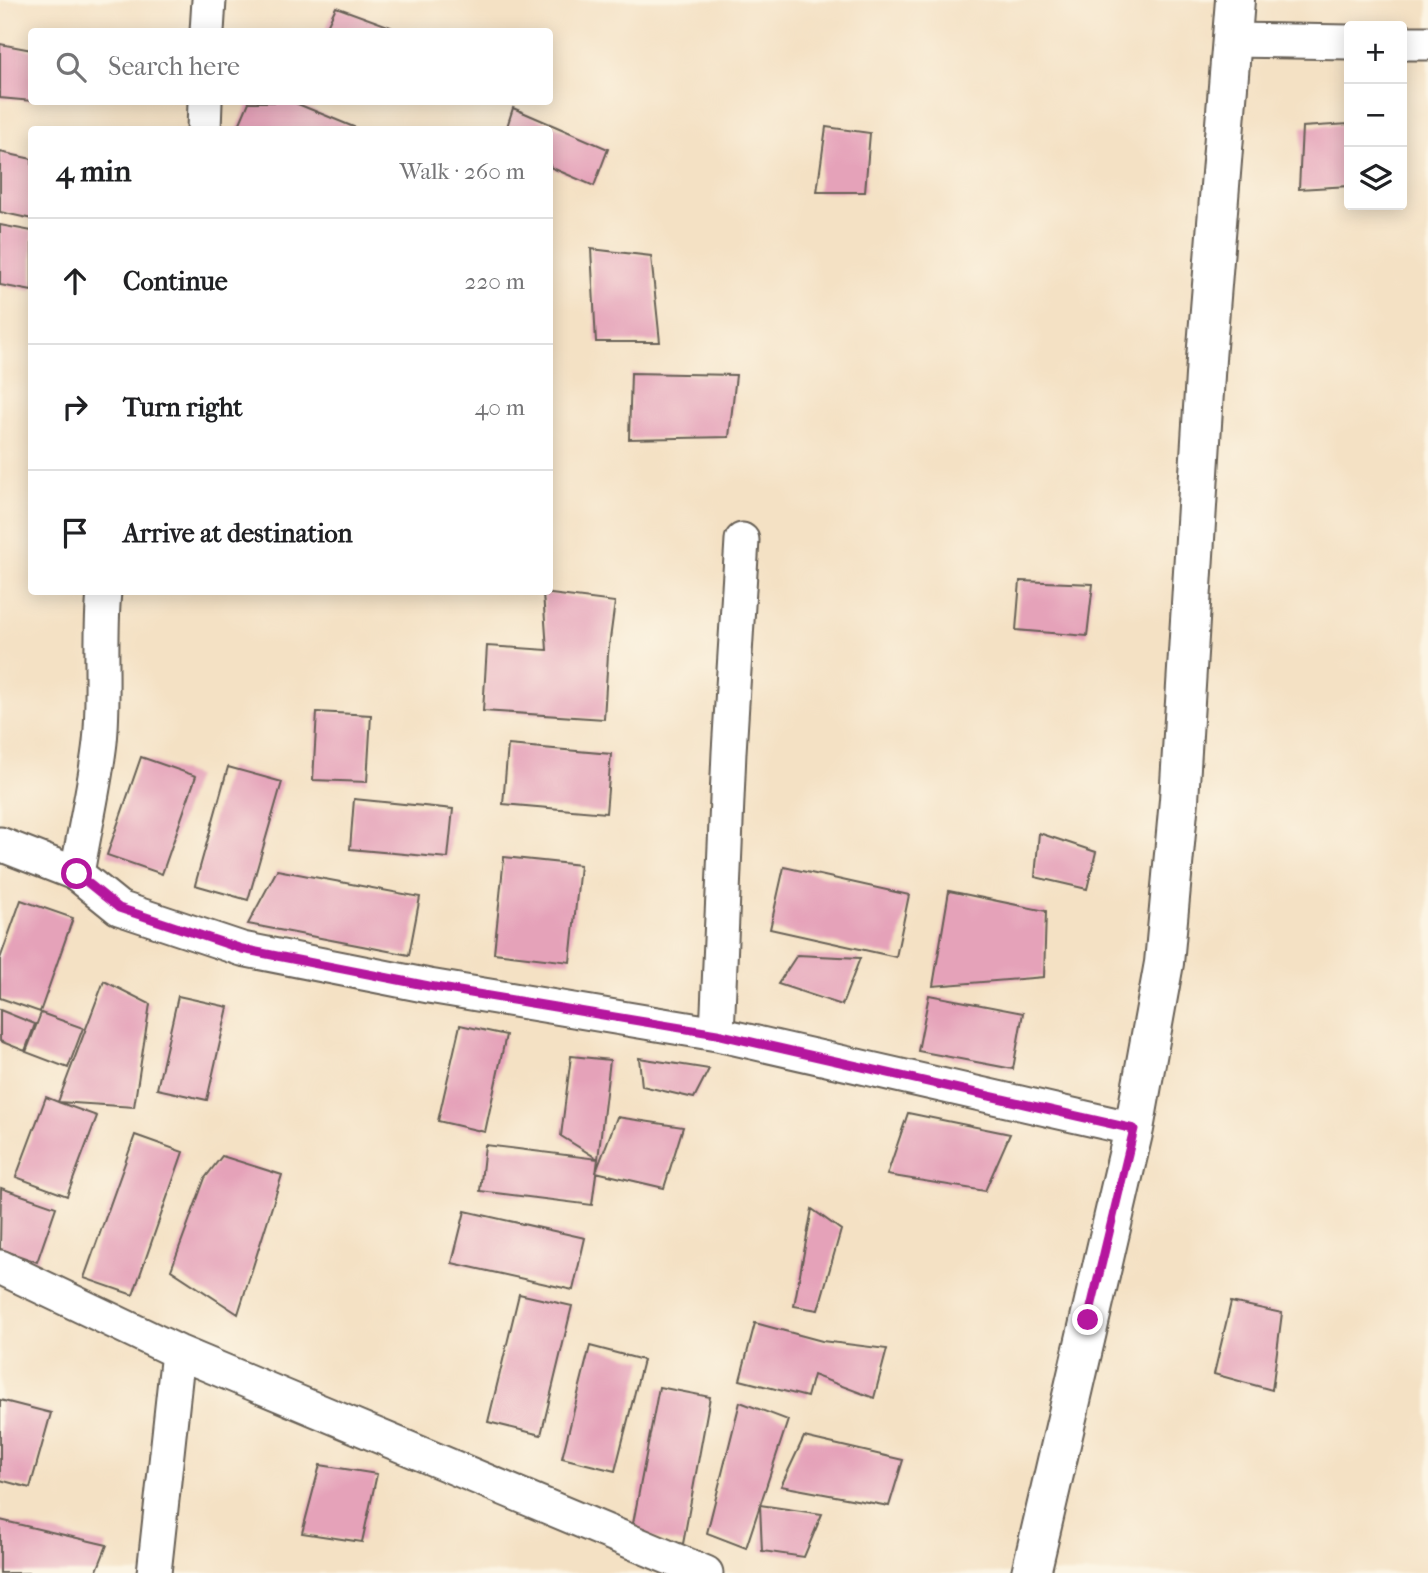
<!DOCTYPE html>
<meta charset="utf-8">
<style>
body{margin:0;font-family:"IM FELL French Canon",serif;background:#f2f2f2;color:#202124}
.controls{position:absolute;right:21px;top:21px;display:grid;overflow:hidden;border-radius:7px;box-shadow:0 4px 18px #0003}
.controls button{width:63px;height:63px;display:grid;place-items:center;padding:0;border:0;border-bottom:2px solid #e0e0e0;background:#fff;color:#202124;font:35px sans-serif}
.stop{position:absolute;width:21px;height:21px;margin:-16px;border:5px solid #b5179e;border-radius:50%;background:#fff}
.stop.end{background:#b5179e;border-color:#fff;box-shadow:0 2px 7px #0008}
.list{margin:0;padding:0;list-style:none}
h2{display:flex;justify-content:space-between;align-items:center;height:91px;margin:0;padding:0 28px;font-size:30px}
h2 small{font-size:23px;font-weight:400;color:#757577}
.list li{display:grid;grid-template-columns:46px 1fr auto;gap:21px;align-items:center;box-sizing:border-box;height:126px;padding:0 28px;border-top:2px solid #e0e0e0}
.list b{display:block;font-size:26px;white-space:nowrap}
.list em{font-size:23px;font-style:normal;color:#757577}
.icon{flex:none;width:38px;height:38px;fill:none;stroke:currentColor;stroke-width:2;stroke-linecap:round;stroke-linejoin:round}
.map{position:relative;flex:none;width:1428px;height:1573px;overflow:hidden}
.search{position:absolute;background:#fff;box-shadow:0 4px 18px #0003;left:28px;top:28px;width:525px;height:77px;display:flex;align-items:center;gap:18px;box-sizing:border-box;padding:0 24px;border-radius:7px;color:#757577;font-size:26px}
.panel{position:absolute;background:#fff;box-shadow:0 4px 18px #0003;left:28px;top:126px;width:525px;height:469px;border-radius:7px}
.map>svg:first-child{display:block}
.building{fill:#e5a2b9}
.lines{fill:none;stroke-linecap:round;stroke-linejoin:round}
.street-casing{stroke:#686157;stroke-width:37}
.secondary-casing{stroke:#686157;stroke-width:42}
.street{stroke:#fff;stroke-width:33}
.secondary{stroke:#fff;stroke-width:38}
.route{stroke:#b5179e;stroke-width:9}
</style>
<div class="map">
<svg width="1428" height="1573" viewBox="0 0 1428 1573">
<rect width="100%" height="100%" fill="#fcf5e5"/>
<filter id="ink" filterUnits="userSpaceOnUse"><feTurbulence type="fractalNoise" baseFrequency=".0143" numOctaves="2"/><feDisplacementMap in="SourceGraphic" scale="14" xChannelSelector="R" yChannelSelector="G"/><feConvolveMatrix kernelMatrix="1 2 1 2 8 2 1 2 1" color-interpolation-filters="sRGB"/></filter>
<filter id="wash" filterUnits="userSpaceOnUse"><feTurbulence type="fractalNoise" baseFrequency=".00686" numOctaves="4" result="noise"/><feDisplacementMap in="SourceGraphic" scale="28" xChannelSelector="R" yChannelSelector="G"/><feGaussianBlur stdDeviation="1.57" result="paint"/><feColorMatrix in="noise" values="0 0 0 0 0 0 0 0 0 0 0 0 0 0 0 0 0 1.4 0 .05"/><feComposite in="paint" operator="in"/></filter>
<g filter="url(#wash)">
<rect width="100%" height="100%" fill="#f4e1c4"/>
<g id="blocks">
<path class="building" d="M 336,7 L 391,27 L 389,32 L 324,32 Z
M 0,44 L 32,50 L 32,101 L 0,98 Z
M 249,102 L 293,102 L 361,130 L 237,130 Z
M 513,108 L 608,149 L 594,186 L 550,167 L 550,130 L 506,130 Z
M 1349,124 L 1349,186 L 1299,189 L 1302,127 Z
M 826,127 L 870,133 L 865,192 L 817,192 Z
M 0,152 L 32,159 L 32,219 L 0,212 Z
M 0,225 L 32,231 L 32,291 L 0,285 Z
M 591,249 L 651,256 L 660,342 L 596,342 Z
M 631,373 L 736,375 L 729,437 L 629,439 Z
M 1020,581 L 1093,584 L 1087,636 L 1016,630 Z
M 543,593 L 615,602 L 608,654 L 604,719 L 483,711 L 487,646 L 547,650 Z
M 317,712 L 371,715 L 367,782 L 313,780 Z
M 508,745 L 611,754 L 606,813 L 503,804 Z
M 141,757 L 196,776 L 162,874 L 107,855 Z
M 228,767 L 282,782 L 248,900 L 195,885 Z
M 354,799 L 453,809 L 448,858 L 350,849 Z
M 1039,833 L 1096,852 L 1087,889 L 1035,877 Z
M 504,857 L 580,865 L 570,962 L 494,953 Z
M 784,867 L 909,895 L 896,957 L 770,929 Z
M 277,870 L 420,897 L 409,955 L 248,924 Z
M 949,891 L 1046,911 L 1044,977 L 933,986 Z
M 21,900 L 73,918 L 40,1012 L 0,998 L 0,959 Z
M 797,955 L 860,958 L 842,1005 L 778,984 Z
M 104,981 L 150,1004 L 134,1107 L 58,1102 L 97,1116 L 67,1196 L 16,1177 L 46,1097 L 58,1102 Z
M 929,995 L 1023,1013 L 1013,1069 L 918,1051 Z
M 178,996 L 228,1007 L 207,1100 L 157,1089 Z
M 0,1010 L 35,1024 L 25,1051 L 0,1041 Z
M 41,1013 L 83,1028 L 68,1068 L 26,1052 Z
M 460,1025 L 506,1035 L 485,1132 L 438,1121 Z
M 571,1056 L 610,1060 L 598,1159 L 561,1136 Z
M 639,1058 L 709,1069 L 694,1098 L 642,1086 Z
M 908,1113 L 1010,1134 L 985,1191 L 887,1175 Z
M 617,1117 L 683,1127 L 664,1188 L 596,1172 Z
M 135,1135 L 183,1152 L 133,1295 L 84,1278 Z
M 485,1145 L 598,1159 L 592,1205 L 480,1191 Z
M 222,1156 L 282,1175 L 238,1314 L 171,1270 L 205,1178 Z
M 1,1188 L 56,1207 L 37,1262 L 0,1249 Z
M 812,1209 L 841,1230 L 818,1310 L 794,1306 Z
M 465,1211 L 585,1238 L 573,1290 L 452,1263 Z
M 519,1294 L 572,1306 L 541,1435 L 488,1422 Z
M 1231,1302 L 1282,1313 L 1272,1390 L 1214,1374 Z
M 755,1323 L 822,1341 L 887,1349 L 874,1398 L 813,1375 L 807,1397 L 740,1380 Z
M 590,1346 L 643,1360 L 615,1471 L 562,1458 Z
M 659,1387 L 710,1397 L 683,1544 L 631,1534 Z
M 0,1400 L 51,1413 L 30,1488 L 0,1480 Z
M 740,1402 L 788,1420 L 746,1548 L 707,1533 Z
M 804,1437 L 903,1460 L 889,1506 L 781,1486 Z
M 320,1465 L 377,1474 L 362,1542 L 302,1533 Z
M 760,1505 L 822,1514 L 804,1557 L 762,1551 Z
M 0,1520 L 107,1545 L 96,1573 L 0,1573 Z"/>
</g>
</g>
<g filter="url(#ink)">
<use href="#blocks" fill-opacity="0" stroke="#686157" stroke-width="2"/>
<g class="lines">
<g class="street-casing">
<path id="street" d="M 207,32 L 209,0
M 1231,40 L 1349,42
M 1402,43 L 1428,43
M 204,130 L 205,102
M 0,844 L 77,874 L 119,908 L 242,949 L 429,986 L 717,1034 L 1134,1129
M 77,874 C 84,831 95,786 100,742 C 105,692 99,642 104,592
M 717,1034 L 729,752 L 742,540
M 0,1267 L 178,1352 L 706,1573
M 154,1573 L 178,1352"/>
</g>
<g class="secondary-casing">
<path id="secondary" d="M 1031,1573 L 1134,1129 L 1164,963 L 1179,800 L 1206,359 L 1235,0"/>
</g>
<use href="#street" class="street"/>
<use href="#secondary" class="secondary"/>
</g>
</g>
<g class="lines" filter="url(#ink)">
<path class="route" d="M 77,874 L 119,908 L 242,949 L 429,986 L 717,1034 L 1134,1129 L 1088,1320"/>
</g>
</svg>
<div class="controls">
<button>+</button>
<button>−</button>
<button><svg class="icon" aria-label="layers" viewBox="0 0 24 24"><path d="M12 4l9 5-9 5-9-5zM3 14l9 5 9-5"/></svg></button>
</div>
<div class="stop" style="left:77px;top:874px"></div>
<div class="stop end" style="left:1088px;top:1320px"></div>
<div class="search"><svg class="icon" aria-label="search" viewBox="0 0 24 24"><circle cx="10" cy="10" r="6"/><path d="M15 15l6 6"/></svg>Search here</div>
<section class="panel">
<h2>4 min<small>Walk · 260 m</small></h2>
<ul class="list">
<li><svg class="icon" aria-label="ahead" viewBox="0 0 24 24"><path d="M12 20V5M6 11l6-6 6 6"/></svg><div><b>Continue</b></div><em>220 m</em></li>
<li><svg class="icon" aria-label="right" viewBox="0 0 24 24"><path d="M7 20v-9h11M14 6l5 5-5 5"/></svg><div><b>Turn right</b></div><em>40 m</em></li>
<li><svg class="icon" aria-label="arrive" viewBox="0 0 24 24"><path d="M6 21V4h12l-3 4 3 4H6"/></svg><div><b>Arrive at destination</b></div></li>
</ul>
</section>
</div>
